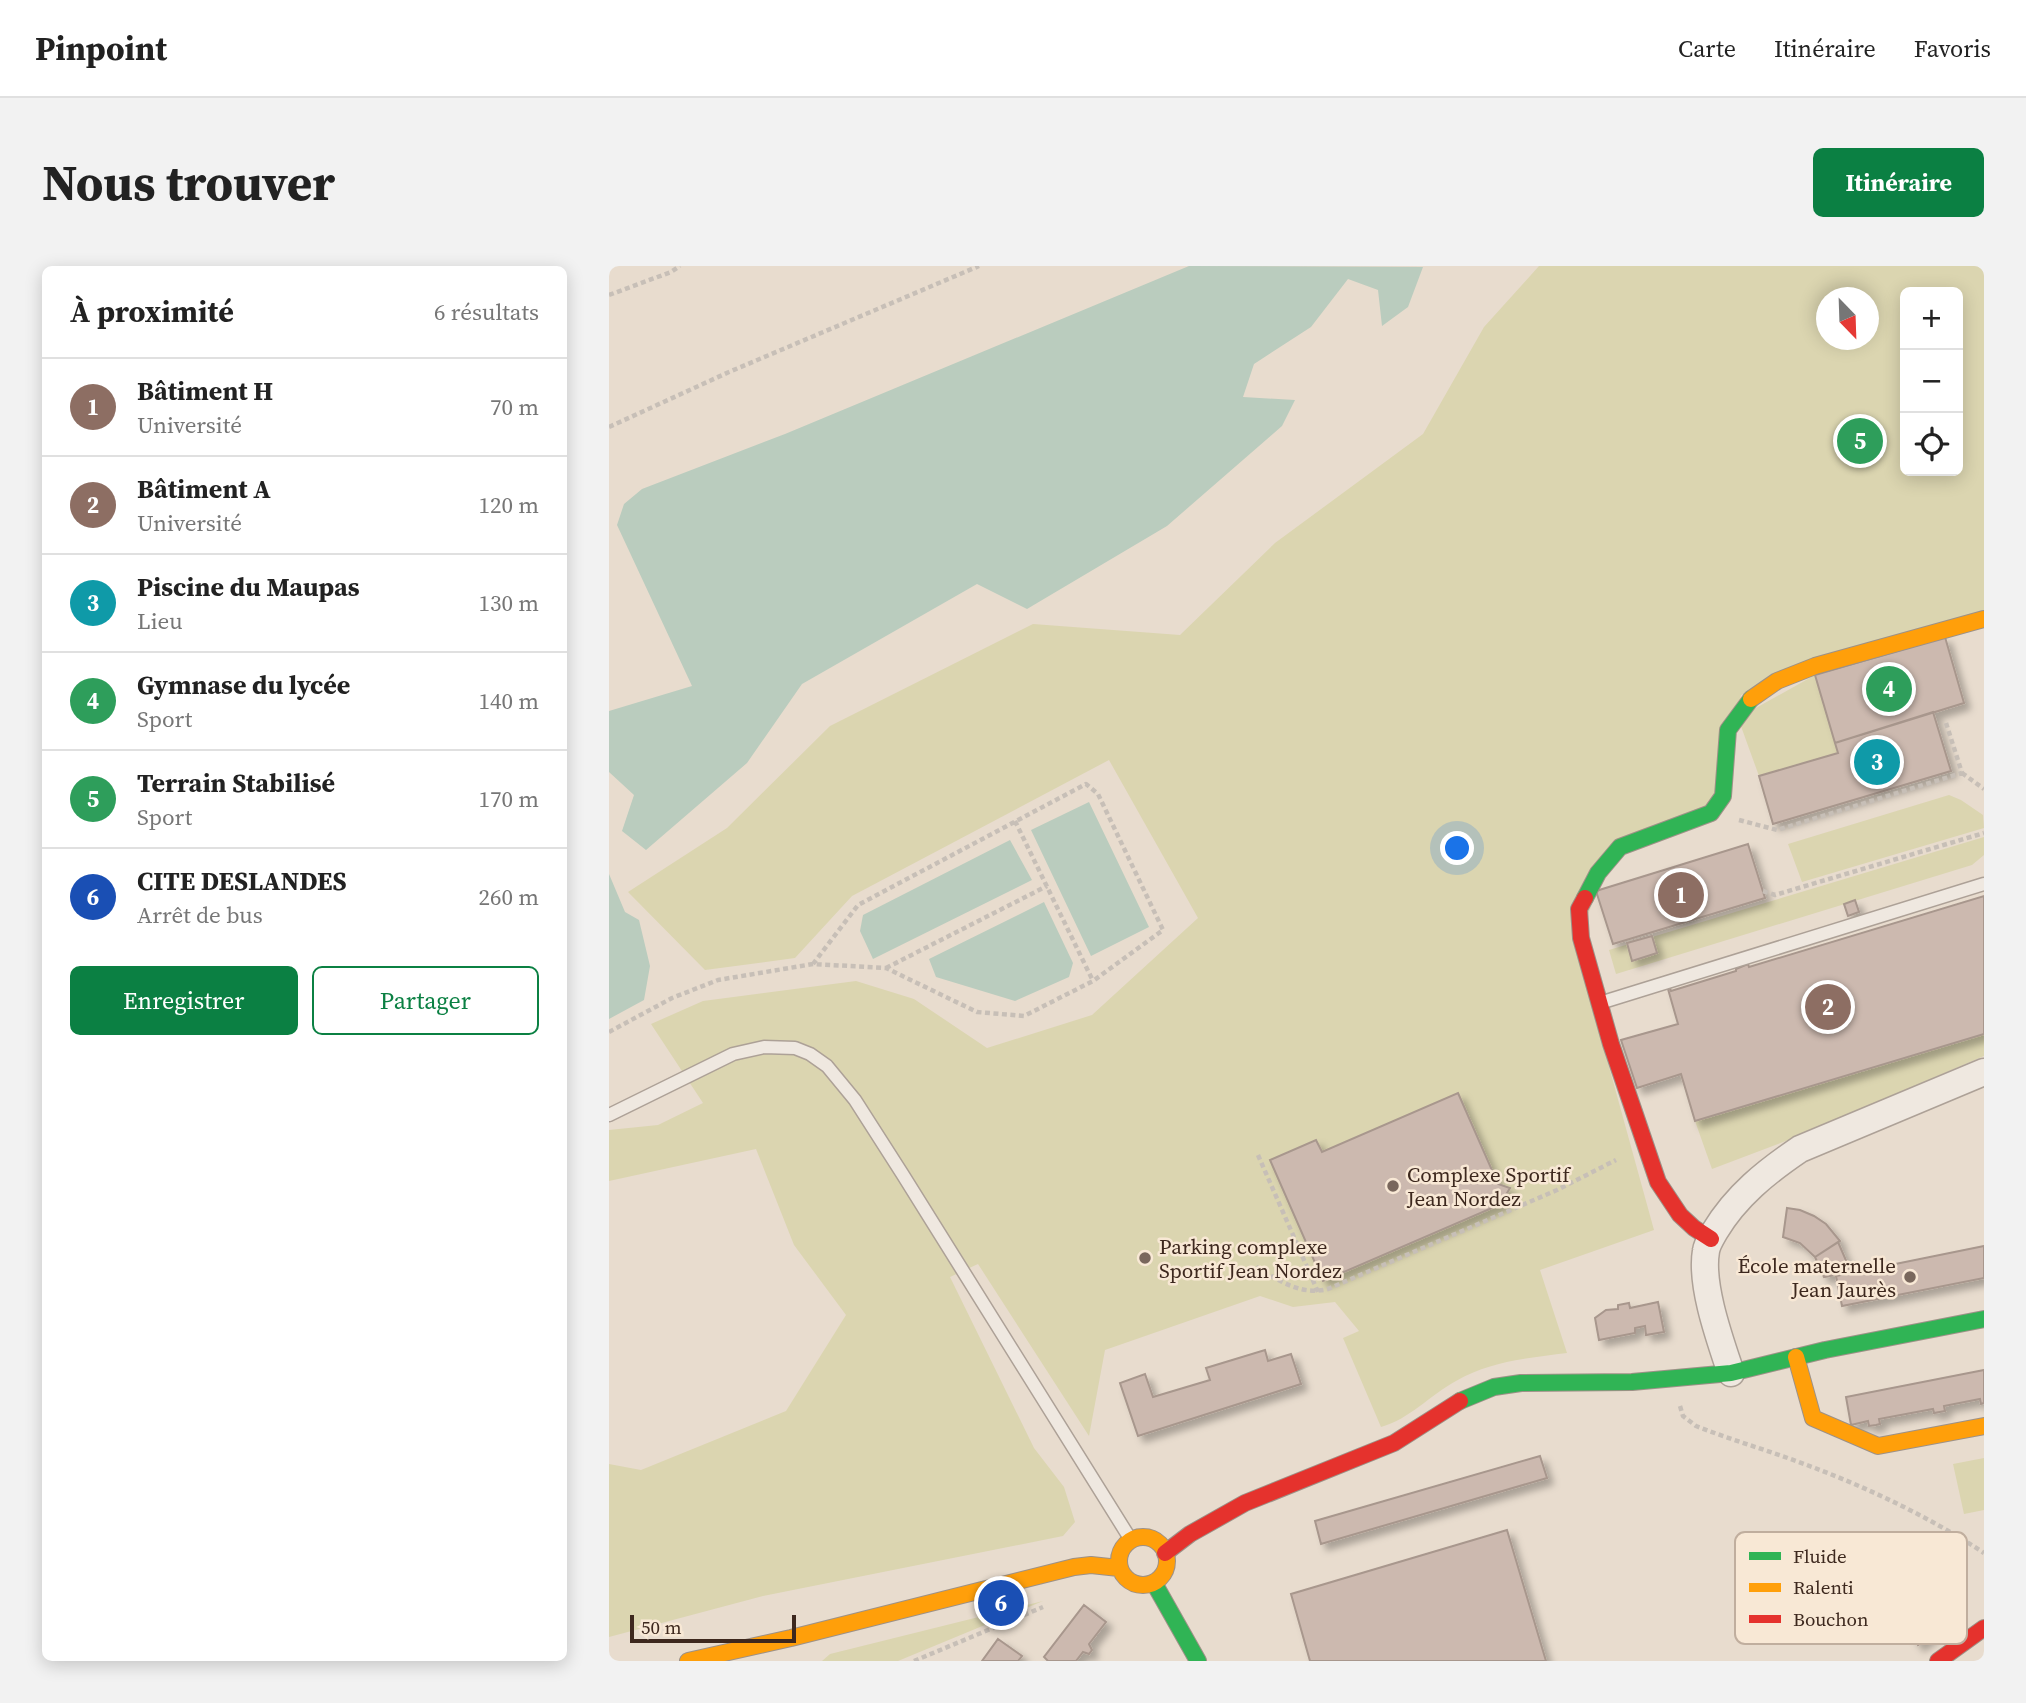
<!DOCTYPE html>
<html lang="fr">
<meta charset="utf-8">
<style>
body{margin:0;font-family:"Source Serif 4",serif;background:#f2f2f2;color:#222}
.controls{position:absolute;right:21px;top:21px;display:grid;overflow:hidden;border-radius:10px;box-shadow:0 4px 18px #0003}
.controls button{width:63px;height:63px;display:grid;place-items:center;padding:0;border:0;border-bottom:2px solid #e0e0e0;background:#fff;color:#222;font:35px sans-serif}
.compass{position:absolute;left:1207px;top:21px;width:63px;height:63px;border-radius:50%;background:#fff;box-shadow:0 4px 18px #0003;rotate:157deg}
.scale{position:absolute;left:21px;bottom:18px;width:166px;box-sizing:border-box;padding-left:7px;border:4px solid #3d281e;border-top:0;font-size:19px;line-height:24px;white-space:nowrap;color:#3d281e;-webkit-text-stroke:5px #f8e8d5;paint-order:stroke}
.you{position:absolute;left:849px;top:583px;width:24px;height:24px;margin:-18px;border:5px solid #fff;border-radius:50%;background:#1a73e8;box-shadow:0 0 0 10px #1a73e833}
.badge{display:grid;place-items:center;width:46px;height:46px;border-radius:50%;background:#0b8043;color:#fff;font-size:23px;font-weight:700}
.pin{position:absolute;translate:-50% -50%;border:4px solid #fff;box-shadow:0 2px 7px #0006}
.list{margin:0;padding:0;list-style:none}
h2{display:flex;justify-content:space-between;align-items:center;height:91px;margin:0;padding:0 28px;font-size:30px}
h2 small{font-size:23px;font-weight:400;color:#767676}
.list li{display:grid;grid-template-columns:46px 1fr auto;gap:21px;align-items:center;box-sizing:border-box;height:98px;padding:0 28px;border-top:2px solid #e0e0e0}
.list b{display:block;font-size:26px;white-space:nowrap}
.list p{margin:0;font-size:23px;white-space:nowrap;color:#767676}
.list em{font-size:23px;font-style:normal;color:#767676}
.actions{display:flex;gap:14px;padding:21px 28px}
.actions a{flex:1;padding:16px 0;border:2px solid #0b8043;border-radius:10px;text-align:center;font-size:24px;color:#0b8043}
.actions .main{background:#0b8043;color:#fff}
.icon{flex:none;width:38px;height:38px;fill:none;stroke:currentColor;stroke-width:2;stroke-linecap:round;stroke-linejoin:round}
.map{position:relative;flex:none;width:1375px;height:1395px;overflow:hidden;border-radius:10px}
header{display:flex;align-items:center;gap:42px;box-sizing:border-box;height:98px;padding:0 35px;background:#fff;border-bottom:2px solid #e0e0e0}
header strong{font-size:33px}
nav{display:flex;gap:38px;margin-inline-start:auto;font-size:24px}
.intro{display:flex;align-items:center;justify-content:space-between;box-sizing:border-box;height:168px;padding:0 42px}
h1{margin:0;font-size:49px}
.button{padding:18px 32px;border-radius:10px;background:#0b8043;color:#fff;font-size:24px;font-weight:700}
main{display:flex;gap:42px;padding:0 42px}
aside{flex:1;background:#fff;border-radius:10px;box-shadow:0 4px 18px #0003}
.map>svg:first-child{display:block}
.green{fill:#dbd5b0;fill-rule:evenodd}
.water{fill:#baccbe}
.building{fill:#ccb9af;stroke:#a8978d;stroke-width:2;filter:url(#shadow)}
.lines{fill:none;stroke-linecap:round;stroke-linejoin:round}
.lane-casing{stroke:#ada197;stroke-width:15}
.street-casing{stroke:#ada197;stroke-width:29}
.fast-casing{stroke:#9d9187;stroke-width:18}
.slow-casing{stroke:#9d9187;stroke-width:18}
.jam-casing{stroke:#9d9187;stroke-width:18}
.path{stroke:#c7bfb7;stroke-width:4.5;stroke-dasharray:5 3.5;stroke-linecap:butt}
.lane{stroke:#efe8e0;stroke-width:12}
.street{stroke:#efe8e0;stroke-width:26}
.fast{stroke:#30b455;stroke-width:16}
.slow{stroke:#ff9f0a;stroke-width:16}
.jam{stroke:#e5322d;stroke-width:16}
.poi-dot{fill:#79675c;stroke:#f8e8d5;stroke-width:2.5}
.labels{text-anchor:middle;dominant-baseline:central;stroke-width:5;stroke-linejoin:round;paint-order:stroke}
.poi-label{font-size:21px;fill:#3d281e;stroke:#f8e8d5;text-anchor:start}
.key{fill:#f8e8d5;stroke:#c0ae9e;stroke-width:2}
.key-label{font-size:19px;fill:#3d281e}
</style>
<header>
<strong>Pinpoint</strong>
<nav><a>Carte</a><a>Itinéraire</a><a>Favoris</a></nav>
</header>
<div class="intro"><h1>Nous trouver</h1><a class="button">Itinéraire</a></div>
<main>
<aside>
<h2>À proximité<small>6 résultats</small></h2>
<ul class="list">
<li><span class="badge" style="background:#8d6e63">1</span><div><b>Bâtiment H</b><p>Université</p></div><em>70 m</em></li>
<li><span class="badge" style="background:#8d6e63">2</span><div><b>Bâtiment A</b><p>Université</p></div><em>120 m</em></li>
<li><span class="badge" style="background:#0f9aa8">3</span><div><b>Piscine du Maupas</b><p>Lieu</p></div><em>130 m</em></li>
<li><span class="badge" style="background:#2e9e5b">4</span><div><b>Gymnase du lycée</b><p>Sport</p></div><em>140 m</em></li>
<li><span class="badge" style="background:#2e9e5b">5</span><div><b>Terrain Stabilisé</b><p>Sport</p></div><em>170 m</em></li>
<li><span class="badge" style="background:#1a4fb4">6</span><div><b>CITE DESLANDES</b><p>Arrêt de bus</p></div><em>260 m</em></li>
</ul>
<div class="actions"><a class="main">Enregistrer</a><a>Partager</a></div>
</aside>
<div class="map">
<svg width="1375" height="1395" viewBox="0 0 1375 1395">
<defs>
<filter id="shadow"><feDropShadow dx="6" dy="6" stdDeviation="3.5" flood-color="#0004"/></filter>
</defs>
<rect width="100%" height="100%" fill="#e8dcce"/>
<path class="green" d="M 930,0 L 1375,0 L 1375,344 L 1132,429 L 1106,536 L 1005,579 L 967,681 L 1045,964 L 931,1004 L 958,1087 C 920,1092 881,1095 847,1115 C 821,1129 801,1153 772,1161 L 734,1072 L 750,1065 L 726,1036 L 684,1041 L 651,1030 L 496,1084 L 480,1170 L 369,998 L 341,1011 L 425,1182 L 455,1221 L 466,1256 L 454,1270 L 154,1330 L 0,1371 L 0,1198 L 32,1204 L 177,1145 L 237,1049 L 185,979 L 147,883 L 0,915 L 0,864 L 49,859 L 94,837 L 42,758 L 94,735 L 247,715 L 305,733 L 378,782 L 483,749 L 589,652 L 500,494 L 243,630 L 186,692 L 96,704 L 19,626 L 118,562 L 221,460 L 424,358 L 571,369 L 666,277 L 814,168 L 875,61 ZM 1296,26 L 1349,26 L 1349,205 L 1296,205 ZM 1218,32 L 1260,32 L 1260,74 L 1218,74 Z
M 1206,409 L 1229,487 L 1150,510 L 1129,452 Z
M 1340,529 L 1352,534 L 1374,549 L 1375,562 L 1193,616 L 1179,578 Z
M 1375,571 L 1375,589 L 1363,599 L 1007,708 L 1000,684 Z
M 1375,768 L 1375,790 L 1182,873 L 1103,903 L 1086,855 Z
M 1375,1192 L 1375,1244 L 1355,1248 L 1344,1198 Z
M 434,1335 L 289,1395 L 213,1395 L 221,1388 Z"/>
<path class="water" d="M 580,0 L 814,1 L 799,41 L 773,60 L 769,24 L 739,13 L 702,61 L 645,98 L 634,131 L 686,134 L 673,160 L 558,260 L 418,343 L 368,318 L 193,418 L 138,497 L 37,584 L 13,565 L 25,529 L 0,506 L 0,445 L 83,420 L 8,259 L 15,238 L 33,223 L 176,168 Z
M 480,536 L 540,661 L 482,690 L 422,564 Z
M 401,574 L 423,614 L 264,693 L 251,665 L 254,649 Z
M 0,608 L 16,646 L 30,654 L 41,700 L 35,734 L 0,753 Z
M 435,636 L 464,697 L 460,711 L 406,735 L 327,711 L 320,693 Z"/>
<path class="building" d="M 1336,371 L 1355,437 L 1226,477 L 1206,409 Z
M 1324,446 L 1342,505 L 1164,558 L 1150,510 L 1229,487 L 1226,477 Z
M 1139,578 L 1156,632 L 1004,678 L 987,625 Z
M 1375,630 L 1375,768 L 1086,855 L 1072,808 L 1028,822 L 1012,774 L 1069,758 L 1059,723 L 1061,722 L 1062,725 L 1127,705 L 1127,703 L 1139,698 L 1140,701 Z
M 1246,634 L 1250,646 L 1239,650 L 1235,638 Z
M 1043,670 L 1048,687 L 1023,695 L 1018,677 Z
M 849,827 L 889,918 L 901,922 L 895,932 L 897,936 L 714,1015 L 661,894 L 707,874 L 713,886 Z
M 1178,942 L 1191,944 L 1205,950 L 1217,958 L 1231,975 L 1206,991 L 1191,977 L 1174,971 Z
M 1229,976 L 1242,1006 L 1215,1011 L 1206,991 Z
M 1375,980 L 1375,1012 L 1233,1040 L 1227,1010 Z
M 1049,1036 L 1055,1066 L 1037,1069 L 1036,1060 L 1026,1062 L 1026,1067 L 990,1074 L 986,1052 L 997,1044 L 1009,1043 L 1009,1039 L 1020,1037 L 1021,1042 Z
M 656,1084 L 659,1095 L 682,1088 L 692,1118 L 529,1170 L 511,1117 L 536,1108 L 544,1131 L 601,1114 L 597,1102 Z
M 1375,1104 L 1375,1137 L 1372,1138 L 1371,1133 L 1335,1140 L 1336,1145 L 1325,1147 L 1324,1143 L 1270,1153 L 1271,1158 L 1267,1159 L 1260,1160 L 1259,1155 L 1242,1159 L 1237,1131 Z
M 931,1190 L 938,1212 L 712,1278 L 706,1255 Z
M 898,1264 L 937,1395 L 701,1395 L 682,1328 Z
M 1335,1334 L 1347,1353 L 1309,1379 L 1296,1360 L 1306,1354 L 1303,1350 L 1318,1340 L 1321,1344 Z
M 475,1339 L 497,1356 L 480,1378 L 483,1384 L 480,1388 L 474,1386 L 467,1395 L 439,1395 L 435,1391 Z
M 389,1373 L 413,1390 L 409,1395 L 373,1395 Z"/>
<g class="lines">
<g class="lane-casing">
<path id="lane" d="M 994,736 L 1375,618
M 0,849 L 124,788 L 155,781 L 186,782 L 201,788 L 218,800 L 246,834 L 294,909 L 522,1274"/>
</g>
<g class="street-casing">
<path id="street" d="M 1122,1107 C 1111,1074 1091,1019 1097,985 C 1098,978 1102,972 1106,965 C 1127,930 1157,906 1191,883 L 1375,806"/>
</g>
<g class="fast-casing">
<path id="fast" d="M 976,632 L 989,607 L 1011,581 L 1102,547 L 1114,530 L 1119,464 L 1142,433
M 851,1135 L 885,1121 L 912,1117 L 1023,1116 L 1122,1107 L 1216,1084 L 1375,1053
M 545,1317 L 589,1395"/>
</g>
<g class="slow-casing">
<path id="slow" d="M 1142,433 L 1168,415 L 1206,400 L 1375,353
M 1187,1091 L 1204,1152 L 1269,1180 L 1375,1160
M510 1295a24 24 0 1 1 48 0a24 24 0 1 1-48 0Z
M 79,1395 L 182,1372 L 465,1301 L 482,1299 L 510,1302"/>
</g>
<g class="jam-casing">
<path id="jam" d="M 976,632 L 970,643 L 972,672 L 1002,778 L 1049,916 L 1071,949 L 1085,962 L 1102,973
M 556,1287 L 581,1268 L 636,1237 L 785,1177 L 851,1135
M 1329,1395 L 1375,1362"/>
</g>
<path class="path" d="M 0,29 L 62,6 L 71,0
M 0,161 L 120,106 L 370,0
M 1353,507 L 1375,523
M 1130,554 L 1168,564 L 1353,507 L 1337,457
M 406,555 L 484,715
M 1154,625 L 1166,629 L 1375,567
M 277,702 L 438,620
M 0,766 L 63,732 L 109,714 L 204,698 L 277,702 L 368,746 L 415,750 L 484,715 L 554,664 L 489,528 L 477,518 L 249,639 L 204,698
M 649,889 L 709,1026
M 647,1001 C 670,1014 691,1030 719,1023 L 948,924 L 1007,894
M 1071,1140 L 1074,1150 L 1087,1160 C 1115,1171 1144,1180 1173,1190 C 1242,1214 1313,1246 1375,1287
M 305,1395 L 434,1341"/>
<use href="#lane" class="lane"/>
<use href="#street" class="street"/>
<use href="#fast" class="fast"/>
<use href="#slow" class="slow"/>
<use href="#jam" class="jam"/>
</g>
<g class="poi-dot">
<circle cx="784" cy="920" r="7"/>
<circle cx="536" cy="992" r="7"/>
<circle cx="1301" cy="1011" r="7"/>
</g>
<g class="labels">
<g class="poi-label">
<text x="798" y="908">Complexe Sportif<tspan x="798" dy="24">Jean Nordez</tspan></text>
<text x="550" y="980">Parking complexe<tspan x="550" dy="24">Sportif Jean Nordez</tspan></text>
<text x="1287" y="999" text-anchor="end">École maternelle<tspan x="1287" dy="24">Jean Jaurès</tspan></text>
</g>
</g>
<rect x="1126" y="1266" width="232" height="112" rx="10" class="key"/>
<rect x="1140" y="1286" width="32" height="8" fill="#30b455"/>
<rect x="1140" y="1317" width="32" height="9" fill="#ff9f0a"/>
<rect x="1140" y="1349" width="32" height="8" fill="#e5322d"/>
<g class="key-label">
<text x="1184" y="1297">Fluide</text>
<text x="1184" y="1328">Ralenti</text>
<text x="1184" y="1360">Bouchon</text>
</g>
</svg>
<div class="controls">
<button>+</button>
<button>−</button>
<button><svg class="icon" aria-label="locate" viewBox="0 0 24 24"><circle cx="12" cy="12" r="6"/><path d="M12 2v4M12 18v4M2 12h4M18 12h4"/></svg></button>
</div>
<svg class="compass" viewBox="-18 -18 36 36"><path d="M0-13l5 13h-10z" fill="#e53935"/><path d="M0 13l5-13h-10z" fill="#767676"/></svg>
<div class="scale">50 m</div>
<div class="you"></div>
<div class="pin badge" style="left:1072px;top:629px;background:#8d6e63">1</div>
<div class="pin badge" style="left:1219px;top:741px;background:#8d6e63">2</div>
<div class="pin badge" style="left:1268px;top:496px;background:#0f9aa8">3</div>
<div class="pin badge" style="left:1280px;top:423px;background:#2e9e5b">4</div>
<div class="pin badge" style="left:1251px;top:175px;background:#2e9e5b">5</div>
<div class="pin badge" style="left:392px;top:1337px;background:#1a4fb4">6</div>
</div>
</main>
